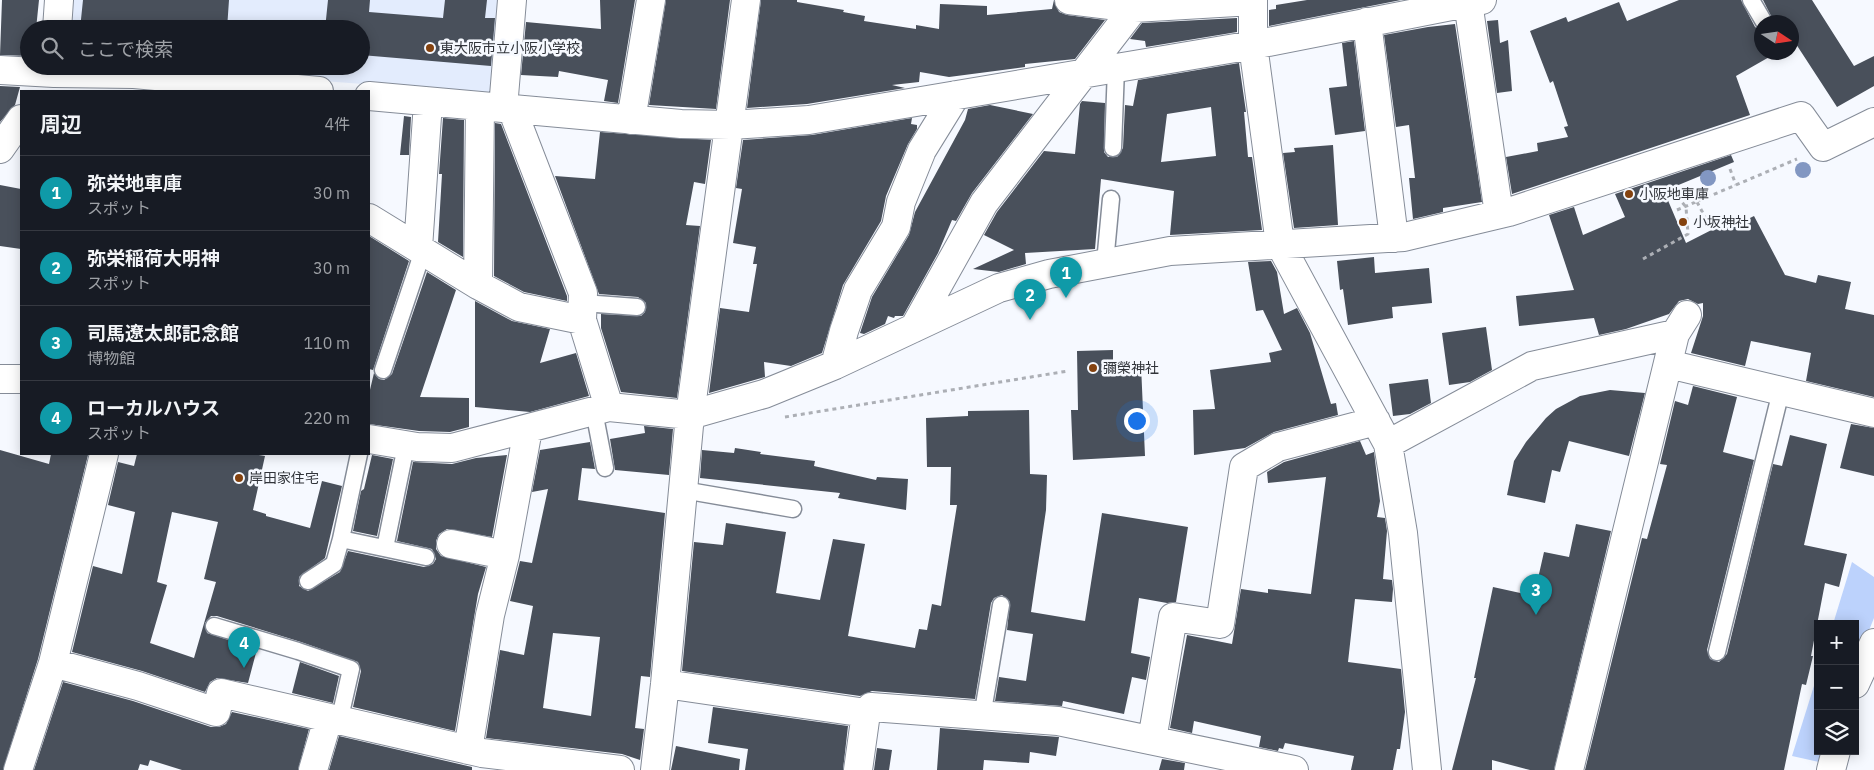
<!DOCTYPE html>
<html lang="ja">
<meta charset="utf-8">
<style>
body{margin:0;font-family:"IBM Plex Sans","Noto Sans JP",sans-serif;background:#20242c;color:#f1f3f6}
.controls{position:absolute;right:15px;bottom:15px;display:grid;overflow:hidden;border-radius:0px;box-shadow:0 2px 12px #0003}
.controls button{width:45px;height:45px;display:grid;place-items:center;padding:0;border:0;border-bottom:1px solid #363941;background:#171b24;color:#f1f3f6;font:25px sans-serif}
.compass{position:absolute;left:1754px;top:15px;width:45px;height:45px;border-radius:50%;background:#171b24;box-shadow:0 2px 12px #0003;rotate:102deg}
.you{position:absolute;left:1136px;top:420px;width:18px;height:18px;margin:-12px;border:4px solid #fff;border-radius:50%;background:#1a73e8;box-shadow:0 0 0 8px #1a73e833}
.badge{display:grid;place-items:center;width:32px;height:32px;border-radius:50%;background:#db2777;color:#fff;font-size:16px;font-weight:700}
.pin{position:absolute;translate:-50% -41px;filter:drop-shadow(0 1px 2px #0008)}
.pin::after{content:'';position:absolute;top:26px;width:18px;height:15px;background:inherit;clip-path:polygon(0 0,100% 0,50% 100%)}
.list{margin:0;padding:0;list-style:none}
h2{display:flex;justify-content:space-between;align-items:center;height:65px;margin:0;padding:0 20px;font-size:21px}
h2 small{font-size:16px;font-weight:400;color:#9ea1a6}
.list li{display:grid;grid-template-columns:32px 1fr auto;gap:15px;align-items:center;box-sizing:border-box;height:75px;padding:0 20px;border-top:1px solid #363941}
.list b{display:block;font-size:19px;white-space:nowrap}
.list p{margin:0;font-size:16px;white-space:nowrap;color:#9ea1a6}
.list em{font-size:16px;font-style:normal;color:#9ea1a6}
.icon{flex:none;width:28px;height:28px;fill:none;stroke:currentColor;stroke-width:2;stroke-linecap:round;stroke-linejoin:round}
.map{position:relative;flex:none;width:1874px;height:770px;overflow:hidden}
.search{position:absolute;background:#171b24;box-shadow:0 2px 12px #0003;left:20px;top:20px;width:350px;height:55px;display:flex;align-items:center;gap:12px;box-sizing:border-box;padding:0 18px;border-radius:28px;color:#9ea1a6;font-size:19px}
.panel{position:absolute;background:#171b24;box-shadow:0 2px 12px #0003;left:20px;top:90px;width:350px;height:365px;border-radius:0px}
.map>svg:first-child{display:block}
.built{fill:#e3ecfd}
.green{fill:#bcd2fc}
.building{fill:#49505b;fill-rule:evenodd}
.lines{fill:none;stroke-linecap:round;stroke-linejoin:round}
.lane-casing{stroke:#858c98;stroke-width:19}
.street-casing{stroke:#858c98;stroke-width:30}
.path{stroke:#acafb5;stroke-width:3;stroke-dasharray:4 4;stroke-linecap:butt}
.lane{stroke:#fff;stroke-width:16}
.street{stroke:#fff;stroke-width:28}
.tree{fill:#8297c2}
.poi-dot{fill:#84420f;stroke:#f6f9ff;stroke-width:2}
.labels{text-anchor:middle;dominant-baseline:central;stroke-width:5;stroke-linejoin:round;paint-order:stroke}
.poi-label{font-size:14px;fill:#31343a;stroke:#f6f9ff;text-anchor:start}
</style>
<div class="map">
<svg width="1874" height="770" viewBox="0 0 1874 770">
<rect width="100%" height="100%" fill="#f6f9ff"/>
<path class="built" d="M 73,0 L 503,0 L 495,94 L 127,66 L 361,66 L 361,29 L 71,29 Z"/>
<path class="green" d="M 1852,562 L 1874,577 L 1874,618 L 1855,665 L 1855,624 L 1833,624 Z
M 1818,673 L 1818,751 L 1823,751 L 1819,762 L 1792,756 Z"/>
<path class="building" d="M 2,0 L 39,0 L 36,29 L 29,29 L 29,56 L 0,55 Z
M 83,0 L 229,0 L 227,29 L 80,29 Z
M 328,0 L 370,0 L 369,12 L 443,18 L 445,0 L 487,0 L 485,18 L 495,18 L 491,66 L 361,55 L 361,29 L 325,29 Z
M 600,0 L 635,0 L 618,103 L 604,101 L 608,80 L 559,71 L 558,77 L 521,75 L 526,22 L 601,29 Z
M 666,0 L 730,0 L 716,109 L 649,105 Z
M 761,0 L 797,0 L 797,2 L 844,10 L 843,12 L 865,16 L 864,21 L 916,29 L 916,25 L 939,29 L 940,4 L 987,6 L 987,15 L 1052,9 L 1054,0 L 1059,12 L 1067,15 L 1105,20 L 1075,59 L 1025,64 L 1025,67 L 949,77 L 920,72 L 919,82 L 892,85 L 905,88 L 807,104 L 747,108 Z
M 1307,0 L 1401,0 L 1269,26 L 1269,10 L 1276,9 L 1276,5 Z
M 1679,0 L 1741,0 L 1755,27 L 1762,31 L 1762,52 L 1778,52 L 1736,76 L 1750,115 L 1512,194 L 1506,157 L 1538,151 L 1537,143 L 1568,137 L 1564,127 L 1568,126 L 1553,81 L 1550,83 L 1530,31 L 1566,17 L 1568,22 L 1619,2 L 1627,21 Z
M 1763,0 L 1812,0 L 1854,66 L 1874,56 L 1874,86 L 1837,107 L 1796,44 L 1792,45 L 1792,22 L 1774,22 Z
M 1237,18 L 1237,32 L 1146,47 L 1145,41 L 1130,39 L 1142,23 Z
M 1498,20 L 1500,43 L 1508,40 L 1512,91 L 1497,93 L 1487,21 Z
M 1455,24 L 1482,202 L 1443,208 L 1443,212 L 1413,219 L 1409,178 L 1415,178 L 1409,125 L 1396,127 L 1384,35 L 1428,27 Z
M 1354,41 L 1365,131 L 1335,135 L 1329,88 L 1347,86 L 1342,43 Z
M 1239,63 L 1246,112 L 1244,112 L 1248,157 L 1252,157 L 1262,230 L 1170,235 L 1174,191 L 1101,179 L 1095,249 L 1025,253 L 1026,264 L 999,272 L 973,269 L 1014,250 L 984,235 L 997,212 L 1044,151 L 1075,154 L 1080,104 L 1082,101 L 1105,103 L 1104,152 L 1108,157 L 1117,157 L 1123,148 L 1125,105 L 1133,106 L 1138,80 ZM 1211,107 L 1216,156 L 1161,162 L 1167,114 Z
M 0,86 L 20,87 L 15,105 L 0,122 Z
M 990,105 L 1033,114 L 972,193 L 956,221 L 952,220 L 938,253 L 903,316 L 895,316 L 894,318 L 888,316 L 885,324 L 864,334 L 860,333 L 872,297 L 909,235 L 915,212 L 965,120 L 968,109 Z
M 404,116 L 411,117 L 409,155 L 400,155 Z
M 443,118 L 464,120 L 463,257 L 438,242 L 442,174 L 439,174 Z
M 912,118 L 911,124 L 917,125 L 917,129 L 908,144 L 886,196 L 881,221 L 843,285 L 822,353 L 791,366 L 764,362 L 765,377 L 709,393 L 720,308 L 749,312 L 757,264 L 753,264 L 756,247 L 733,243 L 742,189 L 736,188 L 743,140 L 812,135 Z
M 495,123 L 501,124 L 567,296 L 567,301 L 524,292 L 494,276 Z
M 600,132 L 711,140 L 705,184 L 694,182 L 686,225 L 700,226 L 677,398 L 621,392 L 601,328 L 601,314 L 641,316 L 645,312 L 646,303 L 638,297 L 599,294 L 555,176 L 595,179 Z
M 1333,145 L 1338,225 L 1294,228 L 1283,153 L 1295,152 L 1294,148 Z
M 1731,155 L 1734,162 L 1664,191 L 1686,243 L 1735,218 L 1738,224 L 1754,216 L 1785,275 L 1816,283 L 1818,275 L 1851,282 L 1845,309 L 1874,315 L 1874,397 L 1806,381 L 1811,353 L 1751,341 L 1745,366 L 1691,353 L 1703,316 L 1703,303 L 1698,304 L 1688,299 L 1679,301 L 1669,314 L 1626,329 L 1599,335 L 1594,318 L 1519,326 L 1516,296 L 1574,290 L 1549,215 L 1574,207 L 1583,235 L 1625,217 L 1615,194 Z
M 0,185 L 21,189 L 21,249 L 0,246 Z
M 369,236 L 409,261 L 373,370 L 369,369 Z
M 1374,257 L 1375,273 L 1429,268 L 1432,303 L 1392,307 L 1393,318 L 1348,325 L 1343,289 L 1340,290 L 1337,261 Z
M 1271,261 L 1277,272 L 1284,314 L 1297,308 L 1310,333 L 1331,404 L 1336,403 L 1338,415 L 1274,432 L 1245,448 L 1194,455 L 1193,410 L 1215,409 L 1210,370 L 1271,362 L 1269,353 L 1282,350 L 1263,310 L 1256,311 L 1248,262 Z
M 427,272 L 456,290 L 420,397 L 469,398 L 469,427 L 450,432 L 419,431 L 369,424 L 369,394 L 374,373 L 379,379 L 384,380 L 392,374 Z
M 475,301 L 512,321 L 550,329 L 540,363 L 576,353 L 589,396 L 530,412 L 475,407 Z
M 1486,327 L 1492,370 L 1470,382 L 1449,385 L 1442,333 Z
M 1113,350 L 1113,365 L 1141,365 L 1145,456 L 1073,460 L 1071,410 L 1078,410 L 1077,351 Z
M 1428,379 L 1431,403 L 1410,414 L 1393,416 L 1389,384 Z
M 1693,386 L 1737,397 L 1723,452 L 1754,460 L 1707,650 L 1710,659 L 1719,662 L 1727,654 L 1773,464 L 1782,466 L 1790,435 L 1827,444 L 1804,545 L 1847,554 L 1839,587 L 1825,583 L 1811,656 L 1813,656 L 1806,685 L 1802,684 L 1784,770 L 1585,770 L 1642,538 L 1647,539 L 1667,465 L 1660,464 L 1675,401 L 1688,405 Z
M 1610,390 L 1645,393 L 1629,456 L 1569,441 L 1560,472 L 1552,470 L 1545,503 L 1507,495 L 1514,461 L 1526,442 L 1546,418 L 1556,409 L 1580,396 Z
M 1029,410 L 1030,474 L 1047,475 L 1046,510 L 1031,612 L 1085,621 L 1102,513 L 1188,527 L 1176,602 L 1167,603 L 1139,598 L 1131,653 L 1150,657 L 1146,680 L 1132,677 L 1124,714 L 1063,701 L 1062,706 L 995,701 L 999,677 L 1026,681 L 1033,634 L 1007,630 L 1010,602 L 1002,595 L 994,598 L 991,603 L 975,699 L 872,691 L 860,696 L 682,671 L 694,542 L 723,545 L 726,523 L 786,532 L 776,593 L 820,600 L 833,539 L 865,544 L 848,636 L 915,648 L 919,629 L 927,630 L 932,604 L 941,606 L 957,505 L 950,505 L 951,467 L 927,467 L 926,418 L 968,416 L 968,411 Z
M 1851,424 L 1874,428 L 1874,476 L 1840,468 Z
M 644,426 L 673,429 L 669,475 L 615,470 L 610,439 L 645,433 Z
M 1360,441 L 1366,455 L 1374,452 L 1380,501 L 1377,517 L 1385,518 L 1387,531 L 1383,579 L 1392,580 L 1393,589 L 1392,602 L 1355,599 L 1348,662 L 1401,669 L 1405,712 L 1400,749 L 1397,749 L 1393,770 L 1351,770 L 1354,756 L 1285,743 L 1283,749 L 1279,748 L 1278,751 L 1259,747 L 1261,736 L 1194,721 L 1192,733 L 1170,728 L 1187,635 L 1232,644 L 1241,589 L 1268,593 L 1268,589 L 1311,594 L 1326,477 L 1268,483 L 1267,472 L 1284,462 Z
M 590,442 L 595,469 L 582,468 L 578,500 L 665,513 L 650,677 L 641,676 L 635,728 L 644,729 L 640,760 L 622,754 L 486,738 L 500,650 L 524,655 L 533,606 L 510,601 L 520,561 L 532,563 L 548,489 L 532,492 L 540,450 ZM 553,633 L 600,637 L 591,716 L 543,708 Z
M 735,448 L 761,452 L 760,454 L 815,461 L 814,466 L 876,480 L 877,477 L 908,479 L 906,510 L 838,498 L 840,493 L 700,478 L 702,450 L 734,453 Z
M 0,450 L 49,464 L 51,454 L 88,455 L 38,659 L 3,770 L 0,770 Z
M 137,454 L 253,454 L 265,456 L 253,510 L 266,514 L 266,516 L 310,528 L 322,481 L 342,486 L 325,558 L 299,577 L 299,586 L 308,591 L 340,572 L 348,551 L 424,567 L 433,564 L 436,559 L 432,549 L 397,541 L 413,462 L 452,464 L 476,458 L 507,455 L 492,537 L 447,529 L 439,534 L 436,541 L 436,549 L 441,556 L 486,567 L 478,594 L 455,731 L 353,707 L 361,671 L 358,662 L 301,642 L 217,616 L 211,616 L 205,623 L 207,633 L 257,649 L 248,683 L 217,678 L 210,682 L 205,692 L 142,671 L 72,652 L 93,566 L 122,574 L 135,512 L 108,505 L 118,462 L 134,466 ZM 172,512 L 218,522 L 204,579 L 216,582 L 194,658 L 150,643 L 167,585 L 157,582 Z
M 372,455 L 393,459 L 377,536 L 353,531 L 361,491 L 364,489 Z
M 1576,524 L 1611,531 L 1554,770 L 1530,770 L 1492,760 L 1492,770 L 1452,770 L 1476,678 L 1474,678 L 1493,587 L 1534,596 L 1544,552 L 1569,557 Z
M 300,662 L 339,676 L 333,703 L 292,693 Z
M 63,682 L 133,701 L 211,727 L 219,727 L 226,724 L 232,712 L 309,729 L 298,770 L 182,770 L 150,760 L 148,766 L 140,764 L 138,770 L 34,770 Z
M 713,707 L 848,726 L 843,770 L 745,770 L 748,749 L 708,743 Z
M 940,728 L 1059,737 L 1056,756 L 1030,752 L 1029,763 L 984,760 L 983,770 L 937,770 Z
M 339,736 L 472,767 L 472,770 L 329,770 Z
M 676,746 L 740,759 L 739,770 L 671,770 Z
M 877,748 L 892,750 L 889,770 L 874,770 Z
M 1162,759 L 1185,763 L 1184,770 L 1159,770 Z"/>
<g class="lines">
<g class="lane-casing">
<path id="lane" d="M 1751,0 L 1764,22
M 1113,148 L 1116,68
M 1105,263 L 1111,199
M 583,303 L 637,307
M 383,370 L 423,251
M 594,411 L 605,468
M 683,490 L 793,509
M 341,539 L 359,454
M 385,548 L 406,446
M 308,581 L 334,564 L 341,539 L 426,557
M 214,626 L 298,651 L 351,669 L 339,722
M 1717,652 L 1781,391
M 982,717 L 1001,605"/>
</g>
<g class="street-casing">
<path id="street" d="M 1069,0 L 1134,8 L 1253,1
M 1253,0 L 1253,45 L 1280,244 L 1388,444 L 1403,533 L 1427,770
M 1468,2 L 1499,214
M 1367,22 L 1394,238
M 57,29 L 59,0
M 0,70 L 54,73 L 134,74 L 319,91
M 369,96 L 681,124 L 730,125 L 809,120 L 1253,45 L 1482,0
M 503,108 L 512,0
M 512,109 L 583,293 L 582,320 L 609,407
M 631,120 L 651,0
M 0,149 L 21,119
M 369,218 L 478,285 L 519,307 L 582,320
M 418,248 L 428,102
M 478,285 L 480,106
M 914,328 L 984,203 L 1134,8
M 1668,364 L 1874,413
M 835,365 L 844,331 L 858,290 L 896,227 L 901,202 L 922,150 L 956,95
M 0,379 L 21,379
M 369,439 L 417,447 L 452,448 L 609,407 L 690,415 L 764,394 L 835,365 L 999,288 L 1049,274 L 1170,251 L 1404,237 L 1509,212 L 1801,116 L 1823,147 L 1874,122
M 1388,444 L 1532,366 L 1675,334 L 1687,315
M 451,544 L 505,555
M 53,663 L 138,686 L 216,712 L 221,693 L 482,753 L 620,770
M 665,684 L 866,713 L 871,707 L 1058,721 L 1294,770
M 1855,684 L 1874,643
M 1152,740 L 1173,617 L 1220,624 L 1244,467 L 1278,447 L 1376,421
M 468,750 L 490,615 L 505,555 L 528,429
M 18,770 L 53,663 L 104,454
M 313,770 L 328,719
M 655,770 L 665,684 L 690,415 L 746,0
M 858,770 L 866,713
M 1569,770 L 1675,334
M 1831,770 L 1836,751"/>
</g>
<path class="path" d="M 1730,169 L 1736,185
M 1697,202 L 1712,230
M 1677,210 L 1797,159
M 1643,259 L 1688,234 L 1686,207 L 1670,188
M 785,417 L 1068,371"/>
<use href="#lane" class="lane"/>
<use href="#street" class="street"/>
</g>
<g class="tree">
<circle cx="1803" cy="170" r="8"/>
<circle cx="1708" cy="178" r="8"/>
</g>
<g class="poi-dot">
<circle cx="430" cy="48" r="5"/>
<circle cx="1629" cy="194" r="5"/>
<circle cx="1683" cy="222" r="5"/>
<circle cx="1093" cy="368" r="5"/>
<circle cx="239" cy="478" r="5"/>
</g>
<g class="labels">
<g class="poi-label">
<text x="440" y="48">東大阪市立小阪小学校</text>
<text x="1639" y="194">小阪地車庫</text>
<text x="1693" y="222">小坂神社</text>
<text x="1103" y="368">彌榮神社</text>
<text x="249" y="478">岸田家住宅</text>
</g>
</g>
</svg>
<div class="controls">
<button>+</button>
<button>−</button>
<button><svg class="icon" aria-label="layers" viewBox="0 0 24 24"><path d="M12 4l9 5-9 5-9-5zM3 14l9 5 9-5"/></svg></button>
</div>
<svg class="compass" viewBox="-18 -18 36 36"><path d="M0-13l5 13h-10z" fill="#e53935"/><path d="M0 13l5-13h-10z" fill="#9ea1a6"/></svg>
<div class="you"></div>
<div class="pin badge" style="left:1066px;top:298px;background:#0f9aa8">1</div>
<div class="pin badge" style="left:1030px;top:320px;background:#0f9aa8">2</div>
<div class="pin badge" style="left:1536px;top:615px;background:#0f9aa8">3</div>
<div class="pin badge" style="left:244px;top:668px;background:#0f9aa8">4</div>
<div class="search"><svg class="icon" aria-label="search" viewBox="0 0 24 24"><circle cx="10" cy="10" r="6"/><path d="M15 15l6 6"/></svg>ここで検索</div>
<section class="panel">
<h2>周辺<small>4件</small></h2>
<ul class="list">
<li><span class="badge" style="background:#0f9aa8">1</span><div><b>弥栄地車庫</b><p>スポット</p></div><em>30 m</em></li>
<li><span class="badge" style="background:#0f9aa8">2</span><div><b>弥栄稲荷大明神</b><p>スポット</p></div><em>30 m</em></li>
<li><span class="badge" style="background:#0f9aa8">3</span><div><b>司馬遼太郎記念館</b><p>博物館</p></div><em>110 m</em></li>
<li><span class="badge" style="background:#0f9aa8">4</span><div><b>ローカルハウス</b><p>スポット</p></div><em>220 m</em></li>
</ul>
</section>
</div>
